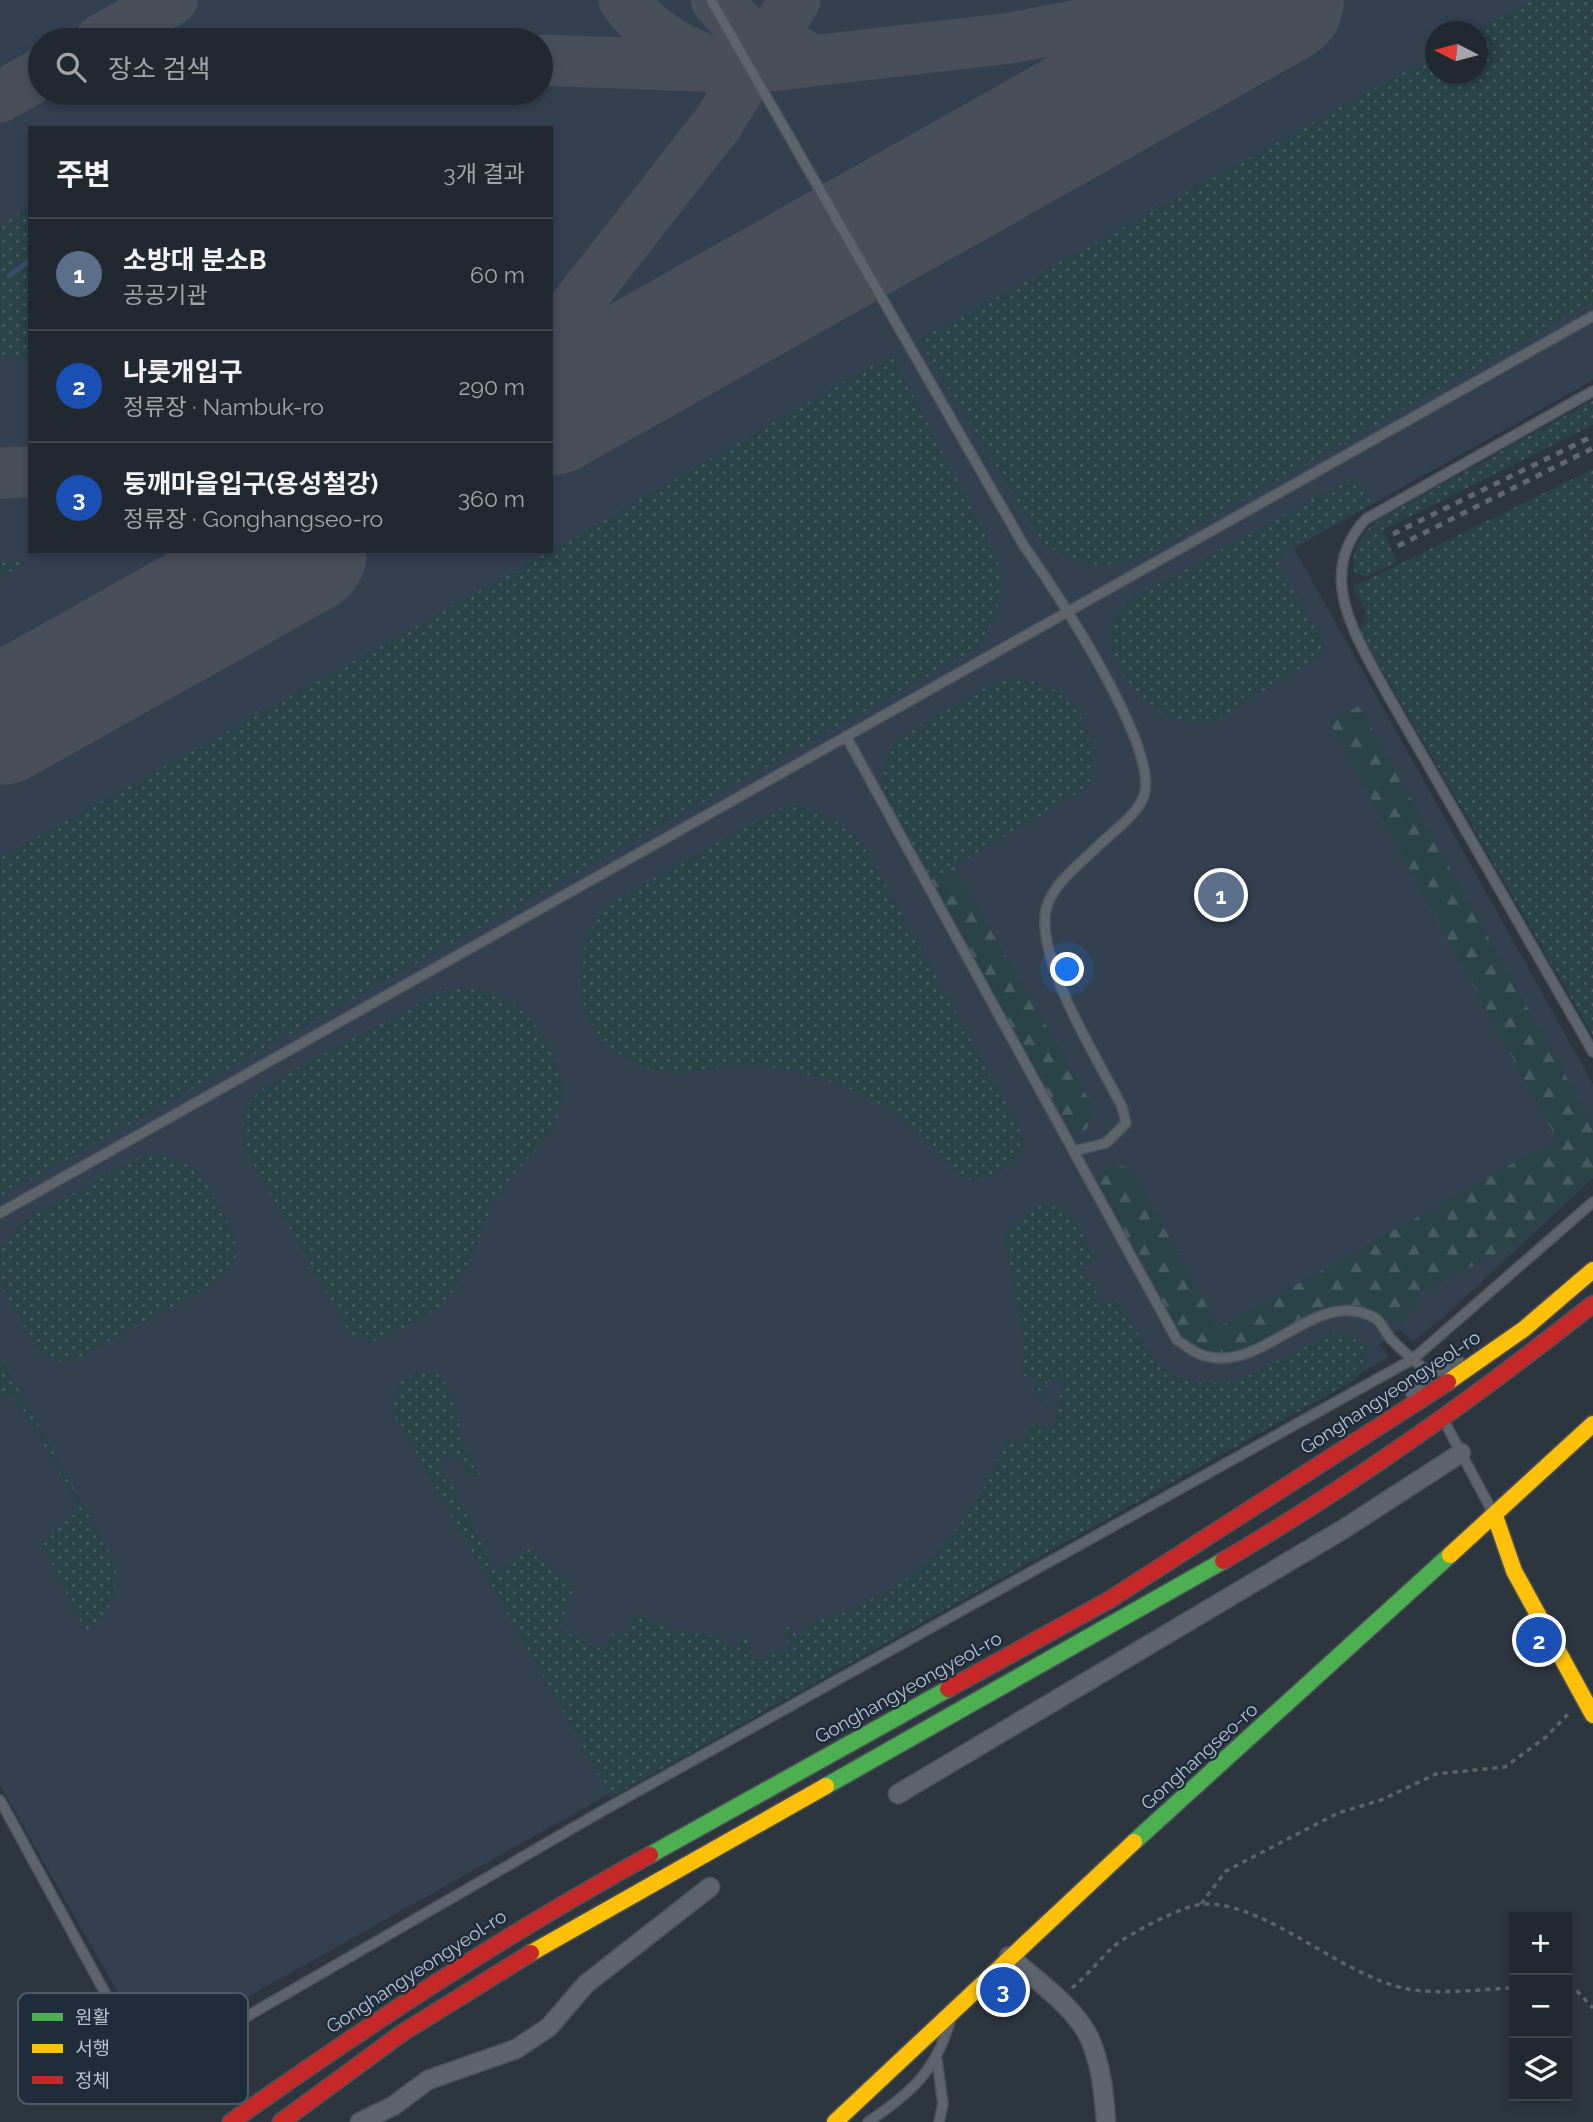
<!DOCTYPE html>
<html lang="ko">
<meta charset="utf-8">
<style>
body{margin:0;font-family:Raleway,"Noto Sans KR",sans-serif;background:#2e343b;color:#f1f3f6}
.controls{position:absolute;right:21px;bottom:21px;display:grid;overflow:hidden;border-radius:0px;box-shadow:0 4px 10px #0003}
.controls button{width:63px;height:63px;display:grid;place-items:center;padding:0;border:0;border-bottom:2px solid #3f444b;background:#22282f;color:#f1f3f6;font:35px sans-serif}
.compass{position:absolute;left:1425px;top:21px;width:63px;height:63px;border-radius:50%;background:#22282f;box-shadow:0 4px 10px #0003;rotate:276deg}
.you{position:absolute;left:1068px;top:970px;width:24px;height:24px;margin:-18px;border:5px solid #fff;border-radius:50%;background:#1a73e8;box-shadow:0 0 0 10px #1a73e833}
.badge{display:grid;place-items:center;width:46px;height:46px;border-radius:50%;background:#8c9099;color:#fff;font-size:23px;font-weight:700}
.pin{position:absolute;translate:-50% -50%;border:4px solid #fff;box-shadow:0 2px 7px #0006}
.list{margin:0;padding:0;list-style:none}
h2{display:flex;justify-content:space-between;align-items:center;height:91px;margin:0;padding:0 28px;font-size:30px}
h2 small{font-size:23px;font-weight:400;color:#a2a6aa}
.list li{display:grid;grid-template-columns:46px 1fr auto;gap:21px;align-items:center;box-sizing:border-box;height:112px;padding:0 28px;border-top:2px solid #3f444b}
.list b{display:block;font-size:26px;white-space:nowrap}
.list p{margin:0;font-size:23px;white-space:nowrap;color:#a2a6aa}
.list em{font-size:23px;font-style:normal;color:#a2a6aa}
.icon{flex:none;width:38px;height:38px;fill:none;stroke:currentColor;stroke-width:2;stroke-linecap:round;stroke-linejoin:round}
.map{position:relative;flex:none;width:1593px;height:2122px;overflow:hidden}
.search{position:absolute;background:#22282f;box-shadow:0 4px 10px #0003;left:28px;top:28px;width:525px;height:77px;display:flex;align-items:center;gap:18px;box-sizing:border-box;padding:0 24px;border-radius:38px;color:#a2a6aa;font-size:26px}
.panel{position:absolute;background:#22282f;box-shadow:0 4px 10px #0003;left:28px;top:126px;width:525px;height:427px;border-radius:0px}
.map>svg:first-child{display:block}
.airport{fill:#334050;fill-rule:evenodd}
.grass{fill:url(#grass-dots)}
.forest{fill:url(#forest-firs)}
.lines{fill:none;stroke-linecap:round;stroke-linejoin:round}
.stream{stroke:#384f6a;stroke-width:5}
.taxiway{stroke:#484f58;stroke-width:51}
.runway{stroke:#484f58;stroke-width:128}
.lane-casing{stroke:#4c5259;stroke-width:12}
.street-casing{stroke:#4c5259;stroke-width:21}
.fast-casing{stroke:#4c5259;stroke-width:19}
.slow-casing{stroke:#4c5259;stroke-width:19}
.jam-casing{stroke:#4c5259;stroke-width:19}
.path{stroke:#5c6369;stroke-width:3.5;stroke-dasharray:5 5;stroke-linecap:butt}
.lane{stroke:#5e646c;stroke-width:9}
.street{stroke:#5e646c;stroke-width:18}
.fast{stroke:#4caf50;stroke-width:16}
.slow{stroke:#ffc107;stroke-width:16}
.jam{stroke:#c62828;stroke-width:16}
.rail{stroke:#626870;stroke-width:5;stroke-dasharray:7 7;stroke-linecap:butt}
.labels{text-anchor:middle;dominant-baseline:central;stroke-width:5;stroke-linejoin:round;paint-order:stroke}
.street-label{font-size:19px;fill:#b9c2cf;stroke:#1f2c3b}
.key{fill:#1f2c3b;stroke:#4d5967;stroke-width:2}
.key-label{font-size:19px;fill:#b9c2cf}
</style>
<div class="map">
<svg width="1593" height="2122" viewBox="0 0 1593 2122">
<defs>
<pattern id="grass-dots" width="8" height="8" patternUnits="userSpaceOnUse" patternTransform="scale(1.75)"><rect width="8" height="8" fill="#294346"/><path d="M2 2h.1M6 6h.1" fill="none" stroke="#465c60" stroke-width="1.8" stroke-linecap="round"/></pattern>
<pattern id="forest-firs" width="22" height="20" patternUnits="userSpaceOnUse" patternTransform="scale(1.75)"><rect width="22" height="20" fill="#294346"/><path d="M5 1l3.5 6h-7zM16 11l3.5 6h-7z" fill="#465c60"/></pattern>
</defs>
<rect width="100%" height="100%" fill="#2d363f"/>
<path class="airport" d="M 0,0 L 1593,0 L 1593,380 L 1294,548 L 1593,1084 L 1593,1178 L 1445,1316 L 1413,1341 L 1399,1329 L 1379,1345 L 1389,1357 L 151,2051 L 0,1785 ZM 1436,32 L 1478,32 L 1478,74 L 1436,74 ZM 40,40 L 541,40 L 541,93 L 40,93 ZM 30,128 L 551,128 L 551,551 L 30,551 Z"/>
<path class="grass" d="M 1533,0 L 1593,0 L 1593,302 L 1144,556 C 1106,571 1075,566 1042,542 L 919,340 L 1435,55 L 1436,74 L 1478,74 L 1477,31 Z
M 30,205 L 30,360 L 0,357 L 0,227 Z
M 892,354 L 996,556 C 1006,590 998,622 976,649 L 0,1197 L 0,858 L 551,551 Z
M 1593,400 L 1593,425 L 1383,530 L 1397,562 L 1366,577 L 1354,573 C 1351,549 1360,535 1378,520 Z
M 1593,469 L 1593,1036 L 1360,632 L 1367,614 L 1352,587 Z
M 1355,476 L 1372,504 L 1284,550 L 1278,565 L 1328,651 L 1215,721 C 1208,721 1200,723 1193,723 C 1151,719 1092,657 1118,613 C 1121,608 1128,602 1133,598 Z
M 0,561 L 27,562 L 28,563 L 0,578 Z
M 1011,678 C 1075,682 1098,726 1090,786 L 921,886 C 892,833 863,797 898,738 L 997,681 Z
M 791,806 C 821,810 844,823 864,846 L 1018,1125 L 1025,1145 C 1014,1166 987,1185 963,1178 C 930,1142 898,1109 852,1090 C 817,1075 776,1065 738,1065 C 717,1065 696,1074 675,1073 C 629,1069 583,1038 582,988 C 582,948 584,932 612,902 L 776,810 Z
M 455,988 C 467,990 481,989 492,993 C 537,1009 575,1072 557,1118 C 545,1146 518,1166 502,1190 C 477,1227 471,1283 434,1310 C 423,1318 409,1324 397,1331 C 380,1341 365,1347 349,1332 L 245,1150 C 237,1115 246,1099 275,1080 L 439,993 Z
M 157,1155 C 170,1157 182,1159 193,1168 C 208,1181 239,1234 236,1254 C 235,1264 226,1273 219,1281 L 80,1357 L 69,1362 L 57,1361 L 39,1351 L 1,1286 L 0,1250 L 19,1224 L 133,1160 Z
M 1041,1205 C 1077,1207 1080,1231 1095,1259 L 1082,1267 L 1103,1304 L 1116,1299 L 1158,1365 L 1193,1383 L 1233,1383 L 1333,1334 L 1347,1335 L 1369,1347 L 1358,1378 L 612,1797 L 395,1416 L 393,1401 L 402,1381 L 419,1371 L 430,1371 L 441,1376 L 453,1397 L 465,1448 L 480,1474 L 471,1480 L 457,1455 L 440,1463 L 497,1573 L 529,1549 L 576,1586 L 558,1628 L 605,1651 L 614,1630 L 627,1634 L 633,1615 L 677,1631 L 724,1637 L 724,1644 L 738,1643 L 741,1636 L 749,1636 L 752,1659 L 765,1660 L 766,1653 L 790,1651 L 785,1628 L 792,1626 L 796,1635 L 804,1634 L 810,1624 C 843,1612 878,1599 907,1578 C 951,1547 987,1490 1007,1440 L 1025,1441 L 1027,1425 L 1054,1426 L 1063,1381 L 1048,1378 L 1043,1403 L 1035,1399 L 1039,1377 L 1023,1376 L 1024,1336 L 1005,1238 L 1006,1231 Z
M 0,1356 L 116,1564 C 116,1596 113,1612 85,1631 L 41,1542 L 77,1512 L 78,1504 L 13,1393 L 0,1398 Z"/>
<path class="forest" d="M 1359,706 L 1593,1125 L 1593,1174 L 1524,1239 L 1419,1294 L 1404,1326 L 1361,1305 L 1332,1307 L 1299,1320 L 1237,1355 L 1202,1358 L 1179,1337 L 1095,1191 L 1095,1179 C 1106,1166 1116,1161 1132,1170 L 1219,1328 L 1557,1139 L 1329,721 Z
M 954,867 L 1092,1105 L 1087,1129 L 1074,1133 L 1061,1127 L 921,886 Z"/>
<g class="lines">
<path class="stream" d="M 9,276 L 30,260"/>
<path class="taxiway" d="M 624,0 C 645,31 677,49 711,62
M 716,0 C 742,29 759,48 799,52
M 100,40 L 172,0
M 541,60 L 751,68 L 1011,38 L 1095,22 L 1185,0
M 0,97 L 40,74
M 917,203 C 1012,143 1106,81 1189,4
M 551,337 L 718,123 L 795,0
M 551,384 L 711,319
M 0,473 L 30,472
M 271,569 L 294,551"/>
<path class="runway" d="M 551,411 L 1280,0
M 0,721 L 303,551"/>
<g class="lane-casing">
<path id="lane" d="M 711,0 L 1024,546 C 1054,588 1160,748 1144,795 C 1138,815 1112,832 1098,846 C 1079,865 1046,888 1045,917 C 1042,972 1097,1057 1122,1107 L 1126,1123 L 1106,1143 L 1074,1151
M 1593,391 L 1366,519 C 1314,574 1356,636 1385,690 L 1593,1052
M 846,736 L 1177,1340 C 1185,1345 1195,1354 1205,1356 C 1266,1373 1315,1285 1375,1318 C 1382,1322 1385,1333 1391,1339 C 1403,1352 1418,1363 1431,1375
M 0,1213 L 1593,316
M 1411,1394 L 1431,1375 L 1459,1361
M 1443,1419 L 1492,1511
M 0,1800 L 139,2055 L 155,2067 L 168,2062 L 604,1810 L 1413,1359 L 1593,1202
M 937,2060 L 943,2104 L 939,2122
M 868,2122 C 911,2093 936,2071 950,2021"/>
</g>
<g class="street-casing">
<path id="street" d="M 898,1794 L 1342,1530 L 1461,1453
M 1009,1956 C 1035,1980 1073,2005 1089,2037 C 1101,2063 1104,2094 1106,2122
M 360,2122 L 393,2106 L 428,2080 L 516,2049 L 549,2027 L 586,1984 L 710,1887"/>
</g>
<g class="fast-casing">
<path id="fast" d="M 826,1786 L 1223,1561
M 1134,1842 L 1450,1555
M 650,1855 L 948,1689"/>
</g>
<g class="slow-casing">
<path id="slow" d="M 1448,1382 L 1524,1329 L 1593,1270
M 1495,1516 L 1514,1571 L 1593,1715
M 1450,1555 L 1593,1424
M 531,1953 L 826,1786
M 835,2122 L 1134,1842"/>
</g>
<g class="jam-casing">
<path id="jam" d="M 1223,1561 C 1352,1485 1476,1397 1593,1304
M 948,1689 L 1109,1600 L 1448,1382
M 231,2122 C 366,2026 504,1935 650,1855
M 281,2122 L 402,2033 L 531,1953"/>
</g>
<path class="path" d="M 1201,1904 L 1226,1871 L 1338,1813 L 1381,1800 L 1436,1774 L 1505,1767 L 1546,1737 L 1568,1714
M 1072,1988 C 1087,1976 1099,1960 1113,1947 C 1128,1934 1185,1904 1204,1904 C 1267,1902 1342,1977 1408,1989 C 1442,1995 1480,1989 1514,1988
M 1567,1988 L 1578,1992 L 1593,2008"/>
<use href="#lane" class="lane"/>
<use href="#street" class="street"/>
<use href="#fast" class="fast"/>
<use href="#slow" class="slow"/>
<use href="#jam" class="jam"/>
<path class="rail" d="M 1393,534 L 1593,436
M 1398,546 L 1593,448"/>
</g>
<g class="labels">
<g class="street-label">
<text transform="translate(1390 1392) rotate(-33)">Gonghangyeongyeol-ro</text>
<text transform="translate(908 1687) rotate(-29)">Gonghangyeongyeol-ro</text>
<text transform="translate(1199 1756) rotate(-42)">Gonghangseo-ro</text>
<text transform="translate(416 1971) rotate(-33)">Gonghangyeongyeol-ro</text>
</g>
</g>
<rect x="18" y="1993" width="230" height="111" rx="10" class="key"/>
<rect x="32" y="2013" width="31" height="8" fill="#4caf50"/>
<rect x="32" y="2044" width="31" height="9" fill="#ffc107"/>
<rect x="32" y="2076" width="31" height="8" fill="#c62828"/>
<g class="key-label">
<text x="75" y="2024">원활</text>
<text x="75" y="2055">서행</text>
<text x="75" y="2087">정체</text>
</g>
</svg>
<div class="controls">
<button>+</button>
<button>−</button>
<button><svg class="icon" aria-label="layers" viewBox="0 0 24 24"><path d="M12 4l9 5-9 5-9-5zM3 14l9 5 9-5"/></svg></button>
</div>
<svg class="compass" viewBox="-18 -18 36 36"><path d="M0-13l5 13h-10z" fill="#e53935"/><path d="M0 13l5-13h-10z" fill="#a2a6aa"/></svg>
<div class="you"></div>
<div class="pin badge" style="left:1221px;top:895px;background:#5c6f8a">1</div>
<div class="pin badge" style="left:1539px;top:1640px;background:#1a4fb4">2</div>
<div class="pin badge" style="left:1003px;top:1990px;background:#1a4fb4">3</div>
<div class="search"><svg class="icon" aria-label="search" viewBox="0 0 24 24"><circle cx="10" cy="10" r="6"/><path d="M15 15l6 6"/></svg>장소 검색</div>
<section class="panel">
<h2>주변<small>3개 결과</small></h2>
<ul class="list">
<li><span class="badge" style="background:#5c6f8a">1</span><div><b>소방대 분소B</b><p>공공기관</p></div><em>60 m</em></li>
<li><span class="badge" style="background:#1a4fb4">2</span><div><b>나룻개입구</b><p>정류장 · Nambuk-ro</p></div><em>290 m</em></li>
<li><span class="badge" style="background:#1a4fb4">3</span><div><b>둥깨마을입구(용성철강)</b><p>정류장 · Gonghangseo-ro</p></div><em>360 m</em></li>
</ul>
</section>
</div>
